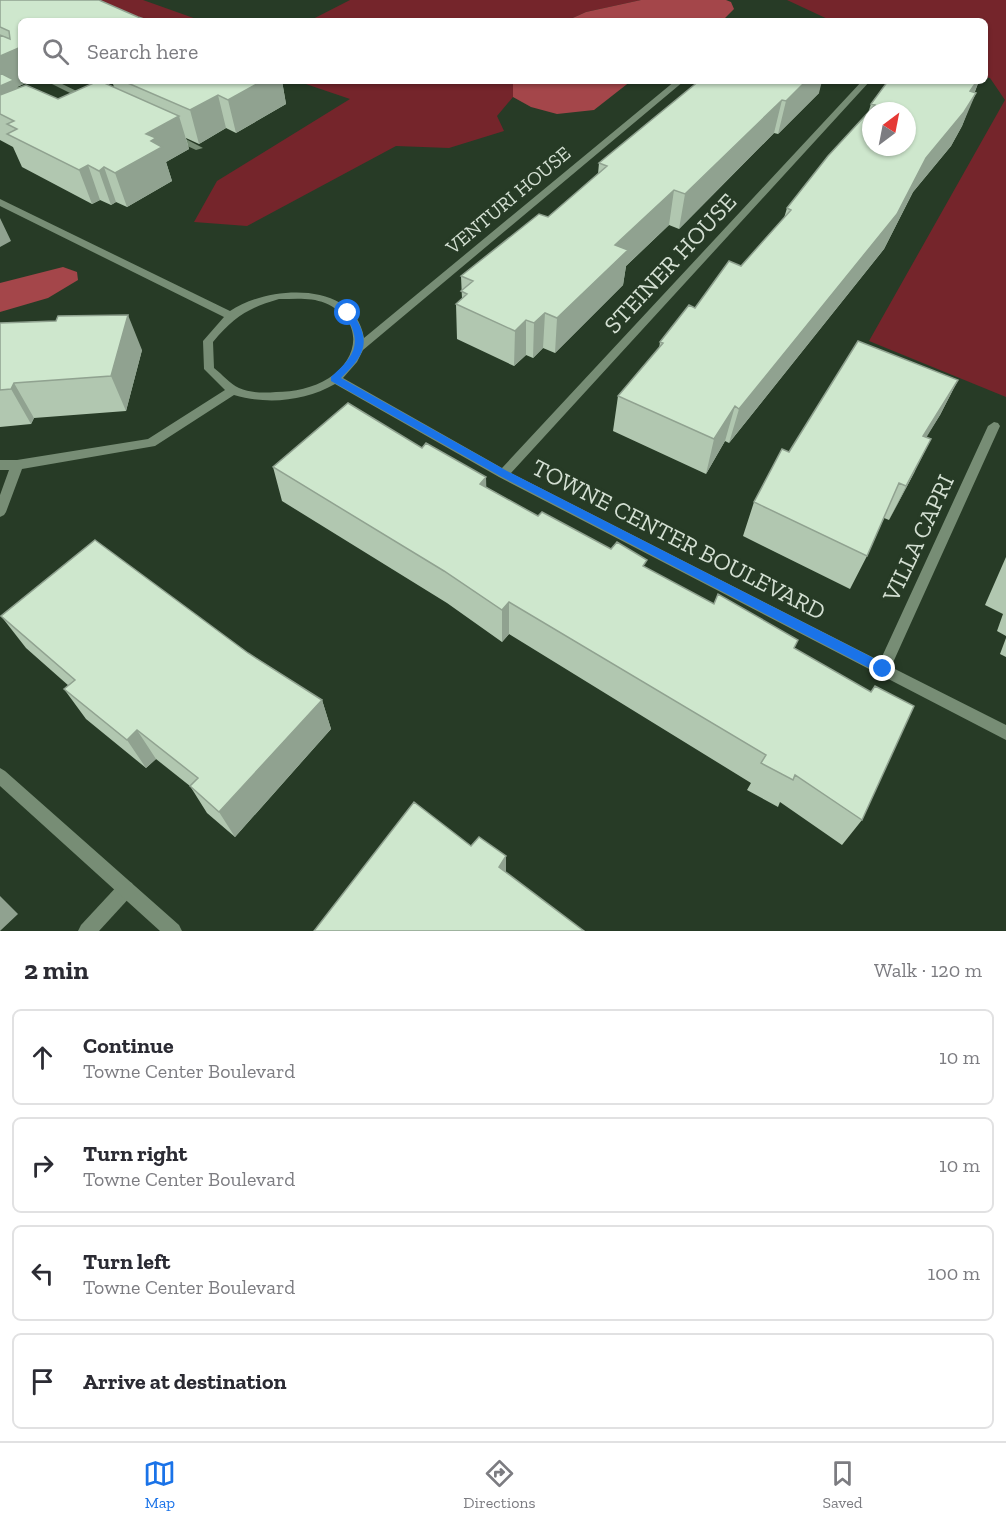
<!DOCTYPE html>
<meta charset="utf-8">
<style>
body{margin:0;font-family:"Zilla Slab",serif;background:#f7f7f7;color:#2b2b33}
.compass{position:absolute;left:862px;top:102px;width:54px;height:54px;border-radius:50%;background:#fff;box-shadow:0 2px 4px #0004;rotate:32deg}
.stop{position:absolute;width:18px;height:18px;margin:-14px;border:4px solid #1a73e8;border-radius:50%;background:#fff}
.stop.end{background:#1a73e8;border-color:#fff;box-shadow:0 2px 6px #0008}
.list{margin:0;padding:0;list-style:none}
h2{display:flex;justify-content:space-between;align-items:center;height:78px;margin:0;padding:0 24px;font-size:26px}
h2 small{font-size:20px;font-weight:400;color:#7c7c81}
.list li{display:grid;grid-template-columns:39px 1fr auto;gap:18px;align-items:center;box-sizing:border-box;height:96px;margin:0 12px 12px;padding:0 12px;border:2px solid #e1e1e2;border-radius:9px}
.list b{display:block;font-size:22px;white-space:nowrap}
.list p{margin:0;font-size:20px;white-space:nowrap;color:#7c7c81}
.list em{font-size:20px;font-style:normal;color:#7c7c81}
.icon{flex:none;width:33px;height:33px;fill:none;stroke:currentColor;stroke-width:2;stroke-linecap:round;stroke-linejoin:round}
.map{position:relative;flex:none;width:1006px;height:931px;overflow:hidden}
.search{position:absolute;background:#fff;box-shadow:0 2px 4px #0004;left:18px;right:18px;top:18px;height:66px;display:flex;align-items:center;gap:15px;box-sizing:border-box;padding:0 21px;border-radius:9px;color:#7c7c81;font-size:22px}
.sheet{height:510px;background:#fff}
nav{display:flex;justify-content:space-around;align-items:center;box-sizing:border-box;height:84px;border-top:2px solid #e1e1e2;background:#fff;font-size:16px;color:#7c7c81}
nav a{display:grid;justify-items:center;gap:3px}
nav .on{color:#1a73e8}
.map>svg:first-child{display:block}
.green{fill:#75252b}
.water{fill:#a4464a}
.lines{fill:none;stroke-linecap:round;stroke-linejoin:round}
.service{fill:#778d75;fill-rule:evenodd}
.minor{fill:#778d75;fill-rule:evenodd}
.wall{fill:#b1c7b0}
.shaded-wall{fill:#90a290}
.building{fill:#cee7cd;stroke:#90a290;stroke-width:1.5;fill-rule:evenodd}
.route{fill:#1a73e8}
.labels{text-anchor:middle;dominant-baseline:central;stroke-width:6;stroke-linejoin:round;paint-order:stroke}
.far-street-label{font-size:20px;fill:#d3dfd2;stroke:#273b26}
.street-label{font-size:24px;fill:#d3dfd2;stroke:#273b26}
</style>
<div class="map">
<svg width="1006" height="931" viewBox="0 0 1006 931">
<rect width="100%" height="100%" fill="#273b26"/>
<path class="green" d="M 0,0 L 143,0 L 202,21 L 110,21 Z
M 350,0 L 641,0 L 586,12 L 566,21 L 309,21 Z
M 787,0 L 1006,0 L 1006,397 L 869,341 L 1005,100 L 990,78 L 985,77 L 985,21 L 832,21 Z
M 297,81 L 513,81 L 513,97 L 497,116 L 504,131 L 449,148 L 396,146 L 247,226 L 194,222 L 217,181 L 350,99 Z"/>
<path class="water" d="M 641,0 L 726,0 L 731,2 L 734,9 L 722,21 L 566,21 L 586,12 Z
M 513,81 L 631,81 L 594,110 L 557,114 L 531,107 L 513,97 Z
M 63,267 L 77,272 L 78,280 L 48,298 L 0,312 L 0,283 Z"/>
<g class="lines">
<path class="service" d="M 126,881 L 132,883 L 134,889 L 132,895 L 99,931 L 78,931 L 81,925 L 120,883 Z"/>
<path class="minor" d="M 46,81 L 56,81 L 93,99 L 86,101 Z
M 675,81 L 684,81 L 363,350 L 357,362 L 343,378 L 502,468 L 862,81 L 870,81 L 511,473 L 880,661 L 988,426 L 994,422 L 998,423 L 1000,426 L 891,667 L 1006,725 L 1006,740 L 499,477 L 335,384 C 305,401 268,405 234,395 L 155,446 L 22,469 L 6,512 L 4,515 L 0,517 L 0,495 L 9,470 L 0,470 L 0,460 L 17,460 L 148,439 L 225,390 L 204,369 L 203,341 L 224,317 L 0,206 L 0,199 L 230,311 C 268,285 355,280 364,338 ZM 279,299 C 294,299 311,297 325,303 C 363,319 361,357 329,378 C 313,388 294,392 276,392 C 264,393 250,393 239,388 C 230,384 222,374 214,368 L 213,342 C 234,317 248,308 279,299 Z
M 170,134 L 176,134 L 203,148 L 196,150 L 170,138 Z
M 0,768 L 5,771 L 179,925 L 182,931 L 160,931 L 0,786 Z"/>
</g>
<path class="wall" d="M 0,0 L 21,21 L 21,81 L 30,81 L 17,87 L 18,88 L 58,99 L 114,87 L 112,81 L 282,81 L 286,104 L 236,133 L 226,128 L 199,144 L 186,138 L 189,149 L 166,162 L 172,181 L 127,207 L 116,202 L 111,205 L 100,200 L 92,204 L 22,167 L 13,147 L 0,140 Z
M 699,81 L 819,93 L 778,134 L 774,133 L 679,229 L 669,225 L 626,266 L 623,285 L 555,353 L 543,348 L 533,358 L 526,355 L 514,366 L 457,339 L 456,304 L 462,299 L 461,276 L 548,217 L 598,174 L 599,163 Z
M 888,81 L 979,81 L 962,126 L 951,146 L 913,192 L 884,249 L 729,443 L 725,441 L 706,474 L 613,431 L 618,396 L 659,349 L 660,342 L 741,266 L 784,218 L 787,208 L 868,113 L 871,104 Z
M 0,323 L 142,350 L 126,411 L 34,418 L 31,424 L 0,427 Z
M 958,380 L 940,415 L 926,437 L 914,473 L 889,520 L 884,518 L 867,556 L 850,589 L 743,536 L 754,502 L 789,452 Z
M 422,448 L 486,477 L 486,487 L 538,516 L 646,568 L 794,648 L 862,820 L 842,845 L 780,802 L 778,807 L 747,790 L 751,783 L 509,634 L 502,642 L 447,603 L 282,501 L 273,467 Z
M 1006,557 L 1006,636 L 997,631 L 1003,614 L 985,605 Z
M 1,616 L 248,653 L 322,700 L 331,729 L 235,837 L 207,813 L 190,786 L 156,759 L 146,768 L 86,719 L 64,689 L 69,686 L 26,648 Z
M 1006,638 L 1006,657 L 1000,654 Z"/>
<path class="shaded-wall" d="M 21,47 L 21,81 L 30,81 L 17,87 L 28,112 L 0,114 L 0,56 Z
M 262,81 L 282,81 L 286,104 L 236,133 L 228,100 Z
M 806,81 L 822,81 L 819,93 L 778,134 L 786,101 Z
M 977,81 L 979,81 L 971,100 L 976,93 L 962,126 L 951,146 L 913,192 L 884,249 L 729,443 L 739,409 L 926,158 Z
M 218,95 L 226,128 L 199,144 L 190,110 Z
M 782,100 L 774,133 L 679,229 L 685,194 Z
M 179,116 L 189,149 L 166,162 L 172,181 L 127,207 L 115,173 L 146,134 Z
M 88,165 L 100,200 L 92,204 L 79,170 Z
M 104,167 L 116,202 L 111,205 L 99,171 Z
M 674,190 L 669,225 L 626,266 L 623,285 L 555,353 L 557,318 L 615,245 Z
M 0,218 L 11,241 L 0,247 Z
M 545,313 L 543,348 L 533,358 L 534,323 Z
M 128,315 L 142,350 L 126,411 L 111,376 Z
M 526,320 L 526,355 L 514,366 L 515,331 Z
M 958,380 L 940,415 L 906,471 L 923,436 Z
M 14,383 L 34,418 L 31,424 L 11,389 Z
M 735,406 L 725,441 L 706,474 L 714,439 Z
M 931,439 L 914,473 L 889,520 L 906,486 Z
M 486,477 L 487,511 L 480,484 Z
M 509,602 L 509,634 L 502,642 L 502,610 Z
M 322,700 L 331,729 L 235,837 L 219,812 Z
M 137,730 L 156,759 L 146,768 L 127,740 Z
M 506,856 L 506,880 L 499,867 Z
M 0,896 L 18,914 L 0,931 Z"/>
<path class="building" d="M 0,0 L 99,0 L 138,17 L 150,21 L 21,21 L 21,47 L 0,56 L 0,35 L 10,39 L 9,31 L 0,27 Z
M 0,73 L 14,80 L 0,86 Z
M 98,81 L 100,81 L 179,116 L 146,134 L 156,138 L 151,141 L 162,147 L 115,173 L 104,167 L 99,171 L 88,165 L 79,170 L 7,134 L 17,129 L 7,124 L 14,121 L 0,114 L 0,95 L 26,85 L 58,99 Z
M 123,81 L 262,81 L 228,100 L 218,95 L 190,110 Z
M 699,81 L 806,81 L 786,101 L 782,100 L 685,194 L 674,190 L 615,245 L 628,250 L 557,318 L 545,313 L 534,323 L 526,320 L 515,331 L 456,304 L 467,294 L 461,291 L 473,281 L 461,276 L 539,214 L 548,217 L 607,166 L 599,163 Z
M 888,81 L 977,81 L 970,91 L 976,93 L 964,112 L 926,158 L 897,214 L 739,409 L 735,406 L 714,439 L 618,396 L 663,343 L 660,342 L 689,305 L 695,308 L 729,261 L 741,266 L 791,210 L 787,208 L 828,156 L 875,105 L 871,104 ZM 871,111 L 907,111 L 907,147 L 871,147 Z
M 128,315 L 111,376 L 14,383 L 11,389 L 0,390 L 0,323 L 56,321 L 58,316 Z
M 858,341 L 958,380 L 923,436 L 931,439 L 906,486 L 899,483 L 867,556 L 754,502 L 782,449 L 789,452 Z
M 348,403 L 422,448 L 426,443 L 486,477 L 480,484 L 538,516 L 542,512 L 611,549 L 617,542 L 647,560 L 643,566 L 714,604 L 718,594 L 798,640 L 794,648 L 871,692 L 875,686 L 914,706 L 862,820 L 795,775 L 793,780 L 761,763 L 766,755 L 509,602 L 502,610 L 444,571 L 273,467 Z
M 95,540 L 248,653 L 322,700 L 219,812 L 190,786 L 198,778 L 137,730 L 127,740 L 64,689 L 75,680 L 1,616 Z
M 414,802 L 471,846 L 479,837 L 506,856 L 499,867 L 584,931 L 314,931 Z"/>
<path class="route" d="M 345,311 L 351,311 C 372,341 366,354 341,378 L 507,471 L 887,665 L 887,673 L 879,673 L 500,476 L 331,381 L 331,377 C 356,355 363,342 344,313 Z"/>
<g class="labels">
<g class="far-street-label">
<text transform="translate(508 200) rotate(-40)">VENTURI HOUSE</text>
</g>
<g class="street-label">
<text transform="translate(670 263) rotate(-47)">STEINER HOUSE</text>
<text transform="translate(918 538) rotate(-65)">VILLA CAPRI</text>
<text transform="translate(679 539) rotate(27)">TOWNE CENTER BOULEVARD</text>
</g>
</g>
</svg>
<svg class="compass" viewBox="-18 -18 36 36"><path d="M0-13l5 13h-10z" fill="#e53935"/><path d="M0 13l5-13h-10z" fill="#7c7c81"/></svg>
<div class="stop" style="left:348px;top:313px"></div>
<div class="stop end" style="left:883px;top:669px"></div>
<div class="search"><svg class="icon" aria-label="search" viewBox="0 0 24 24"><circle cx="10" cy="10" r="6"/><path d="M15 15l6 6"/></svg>Search here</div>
</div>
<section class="sheet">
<h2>2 min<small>Walk · 120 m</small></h2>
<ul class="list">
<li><svg class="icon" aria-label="ahead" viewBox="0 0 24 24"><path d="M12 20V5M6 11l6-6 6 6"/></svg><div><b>Continue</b><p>Towne Center Boulevard</p></div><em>10 m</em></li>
<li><svg class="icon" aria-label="right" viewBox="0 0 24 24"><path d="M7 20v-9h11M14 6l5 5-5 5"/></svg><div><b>Turn right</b><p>Towne Center Boulevard</p></div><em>10 m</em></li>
<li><svg class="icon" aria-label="left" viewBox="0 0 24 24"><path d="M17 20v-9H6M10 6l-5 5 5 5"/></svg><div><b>Turn left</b><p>Towne Center Boulevard</p></div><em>100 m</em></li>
<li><svg class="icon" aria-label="arrive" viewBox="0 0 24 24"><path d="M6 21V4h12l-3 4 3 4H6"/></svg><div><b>Arrive at destination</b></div></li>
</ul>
</section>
<nav>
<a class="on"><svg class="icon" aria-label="map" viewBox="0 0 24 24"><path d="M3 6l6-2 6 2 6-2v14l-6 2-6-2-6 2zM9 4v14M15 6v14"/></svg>Map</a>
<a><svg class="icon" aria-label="directions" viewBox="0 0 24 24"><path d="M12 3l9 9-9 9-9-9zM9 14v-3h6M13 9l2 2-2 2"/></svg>Directions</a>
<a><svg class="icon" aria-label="saved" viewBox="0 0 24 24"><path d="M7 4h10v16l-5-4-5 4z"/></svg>Saved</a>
</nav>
